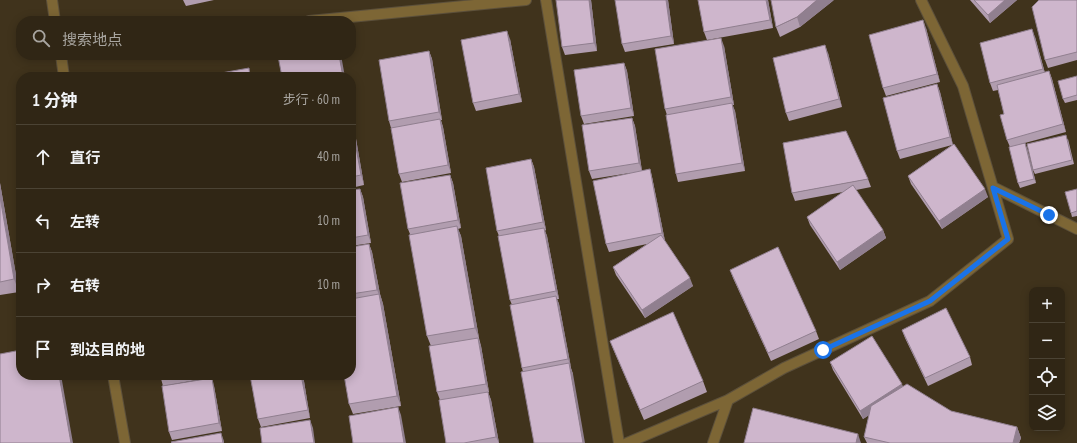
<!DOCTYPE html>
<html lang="zh">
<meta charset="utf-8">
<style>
body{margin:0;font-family:"PT Sans Narrow","Noto Sans SC",sans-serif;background:#3c3222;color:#f1f3f6}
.controls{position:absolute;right:12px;bottom:12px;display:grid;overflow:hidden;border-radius:8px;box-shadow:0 2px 10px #0003}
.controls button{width:36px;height:36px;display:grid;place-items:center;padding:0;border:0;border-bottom:1px solid #4b4334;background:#302615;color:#f1f3f6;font:20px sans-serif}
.stop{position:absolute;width:12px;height:12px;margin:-9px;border:3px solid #1a73e8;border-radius:50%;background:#fff}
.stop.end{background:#1a73e8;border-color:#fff;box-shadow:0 1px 4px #0008}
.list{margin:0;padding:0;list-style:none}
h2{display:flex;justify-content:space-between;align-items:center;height:52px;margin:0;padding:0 16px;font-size:17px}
h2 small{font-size:13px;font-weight:400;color:#a8a5a0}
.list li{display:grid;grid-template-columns:26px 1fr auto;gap:12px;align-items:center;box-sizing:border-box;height:64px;padding:0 16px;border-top:1px solid #4b4334}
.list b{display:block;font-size:15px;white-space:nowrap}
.list em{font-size:13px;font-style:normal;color:#a8a5a0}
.icon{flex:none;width:22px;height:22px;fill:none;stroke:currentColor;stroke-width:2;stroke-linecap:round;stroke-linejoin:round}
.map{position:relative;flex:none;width:1077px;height:443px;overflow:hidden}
.search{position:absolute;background:#302615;box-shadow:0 2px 10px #0003;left:16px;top:16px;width:340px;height:44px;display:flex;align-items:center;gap:10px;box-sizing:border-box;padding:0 14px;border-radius:16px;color:#a8a5a0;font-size:15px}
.panel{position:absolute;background:#302615;box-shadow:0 2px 10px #0003;left:16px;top:72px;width:340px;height:308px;border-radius:16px}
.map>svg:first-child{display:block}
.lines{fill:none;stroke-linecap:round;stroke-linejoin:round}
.street-casing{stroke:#5c503b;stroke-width:12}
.street{stroke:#7d6635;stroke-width:10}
.wall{fill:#b19daf}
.shaded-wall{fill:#907f8f}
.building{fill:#ceb6cc;stroke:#907f8f}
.route{stroke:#1a73e8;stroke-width:5}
</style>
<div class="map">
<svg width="1077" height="443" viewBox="0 0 1077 443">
<rect width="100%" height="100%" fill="#40331c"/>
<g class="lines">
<g class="street-casing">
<path id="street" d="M 52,0 L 55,21
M 546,0 L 619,443
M 309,21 L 526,0
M 61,55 L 64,77
M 993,187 L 1077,229
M 113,375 L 125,443
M 627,443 L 728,400 L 784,368 L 930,301 L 1008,239 L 963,86 L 921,0
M 713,443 L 728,400"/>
</g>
<use href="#street" class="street"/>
</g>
<path class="wall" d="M 183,0 L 214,0 L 186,6 Z
M 591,0 L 597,51 L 565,55 L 562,47 Z
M 668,0 L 674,44 L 625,52 L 622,44 Z
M 698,0 L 768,0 L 773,28 L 707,40 L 704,32 Z
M 834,0 L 800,27 L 780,37 L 776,27 Z
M 970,0 L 1017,0 L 990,23 Z
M 1077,0 L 1077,60 L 1048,68 L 1045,60 Z
M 926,28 L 940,82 L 886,96 L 883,88 Z
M 1035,37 L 1045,73 L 1049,71 L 1052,79 L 1066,132 L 1021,144 L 1027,148 L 1036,183 L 1020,188 L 1018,183 L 1010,147 L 1007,140 L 1004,114 L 998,90 L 993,91 L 990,83 Z
M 510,39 L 522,102 L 476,111 L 473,103 Z
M 724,46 L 734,105 L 732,105 L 735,111 L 745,171 L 678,182 L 676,174 L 667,115 L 665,109 Z
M 429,51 L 432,59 L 442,120 L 441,120 L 443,127 L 451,173 L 402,182 L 399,174 L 391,128 L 389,121 Z
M 828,53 L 842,107 L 789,121 L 786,113 Z
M 624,63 L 627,71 L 634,116 L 584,124 L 581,116 Z
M 1077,76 L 1077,100 L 1065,103 L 1063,99 Z
M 937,84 L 940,92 L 953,145 L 988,197 L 942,229 L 911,184 L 908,176 L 952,145 L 900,159 L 897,151 Z
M 351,110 L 364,185 L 351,188 Z
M 632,118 L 635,126 L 642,171 L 650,169 L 652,177 L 665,241 L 693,286 L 645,318 L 616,275 L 613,267 L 647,244 L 609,252 L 606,244 L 630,173 L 592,179 L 589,171 Z
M 1068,139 L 1074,164 L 1035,174 L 1033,170 Z
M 531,159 L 534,167 L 546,230 L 545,231 L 547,236 L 559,299 L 557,299 L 559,304 L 571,368 L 573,374 L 523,372 L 522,368 L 512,305 L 510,300 L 499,236 L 497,231 Z
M 450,175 L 453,183 L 461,228 L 458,229 L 461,236 L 479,338 L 481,346 L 489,392 L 488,392 L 491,400 L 499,443 L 446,443 L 440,400 L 437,392 L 431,346 L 427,336 L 410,234 L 408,229 Z
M 868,179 L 871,187 L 856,190 L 883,230 L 886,238 L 840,270 L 810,225 L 807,217 L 843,192 L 795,201 L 792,193 Z
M 0,183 L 19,292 L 0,295 Z
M 360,189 L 363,197 L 371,243 L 351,246 L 351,190 Z
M 1077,189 L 1077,216 L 1072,217 L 1071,213 Z
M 369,244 L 372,252 L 380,294 L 383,304 L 401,406 L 353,414 L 349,404 L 351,375 L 351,247 Z
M 730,270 L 816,331 L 819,339 L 771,361 L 733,278 Z
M 902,330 L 970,357 L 972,365 L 928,386 L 905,338 Z
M 610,341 L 703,381 L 707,392 L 644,420 L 614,351 Z
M 830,362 L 903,386 L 951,411 L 1017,427 L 1021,438 L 1019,443 L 867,443 L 864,437 L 869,415 L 863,419 L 833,370 Z
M 160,375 L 213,375 L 213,377 L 163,386 Z
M 250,375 L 303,375 L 310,418 L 261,427 L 258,419 Z
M 214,386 L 222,431 L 172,440 L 169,432 Z"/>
<path class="shaded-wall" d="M 589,0 L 591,0 L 597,51 L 594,43 Z
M 666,0 L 668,0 L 674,44 L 671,36 Z
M 766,0 L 768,0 L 773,28 L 770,20 Z
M 817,0 L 834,0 L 800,27 L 797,17 Z
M 1005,0 L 1017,0 L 990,23 L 988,15 Z
M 923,20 L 926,28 L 940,82 L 937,74 Z
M 1032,29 L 1035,37 L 1046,77 L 1043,69 Z
M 507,31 L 510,39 L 522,102 L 519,94 Z
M 721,38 L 724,46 L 734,105 L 731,97 Z
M 825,45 L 828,53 L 842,107 L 839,99 Z
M 429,51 L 432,59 L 442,120 L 439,112 Z
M 339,55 L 341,55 L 345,77 L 343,77 Z
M 624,63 L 627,71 L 634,116 L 631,108 Z
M 1049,71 L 1052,79 L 1066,132 L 1063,124 Z
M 937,84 L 940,92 L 953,145 L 950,137 Z
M 732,103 L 735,111 L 745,171 L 742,163 Z
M 351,110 L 364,185 L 361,175 L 351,120 Z
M 632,118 L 635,126 L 642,171 L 639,163 Z
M 440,119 L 443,127 L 451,173 L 448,165 Z
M 1025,143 L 1027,148 L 1036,183 L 1034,179 Z
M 531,159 L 534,167 L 546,230 L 543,222 Z
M 650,169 L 652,177 L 665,241 L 662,233 Z
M 450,175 L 453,183 L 461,228 L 458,220 Z
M 0,183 L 19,292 L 14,279 L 0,197 Z
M 360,189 L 363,197 L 371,243 L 368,235 Z
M 985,189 L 988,197 L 942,229 L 939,221 Z
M 457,226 L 461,236 L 479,338 L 475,328 Z
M 544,228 L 547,236 L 559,299 L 556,291 Z
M 883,230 L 886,238 L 840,270 L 837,262 Z
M 369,244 L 372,252 L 380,294 L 383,304 L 401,406 L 397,396 L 380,297 L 377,290 Z
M 690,278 L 693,286 L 645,318 L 642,310 Z
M 556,296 L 559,304 L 571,367 L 568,359 Z
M 478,338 L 481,346 L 489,392 L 486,384 Z
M 569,363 L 573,374 L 585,443 L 583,443 Z
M 59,375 L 61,375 L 73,443 L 71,443 Z
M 301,375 L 303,375 L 310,418 L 308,410 Z
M 212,378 L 214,386 L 222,431 L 219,423 Z
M 902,384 L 905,392 L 863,419 L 860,411 Z
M 488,392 L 491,400 L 499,443 L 496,437 Z
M 398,407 L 401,415 L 406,443 L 404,443 Z
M 310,420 L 313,428 L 315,443 L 314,443 Z
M 1017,427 L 1021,438 L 1019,443 L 1013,443 Z
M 221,433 L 224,441 L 224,443 L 223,443 Z
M 858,434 L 861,443 L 856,443 Z"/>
<path class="building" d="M 556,0 L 589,0 L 594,43 L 562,47 Z
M 615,0 L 666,0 L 671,36 L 622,44 Z
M 698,0 L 766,0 L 770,20 L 704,32 Z
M 771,0 L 817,0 L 797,17 L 776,27 Z
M 974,0 L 1005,0 L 988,15 Z
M 1039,0 L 1077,0 L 1077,52 L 1045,60 L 1032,7 Z
M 923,20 L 937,74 L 883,88 L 869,35 Z
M 1032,29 L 1043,69 L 990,83 L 980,43 Z
M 507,31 L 519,94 L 473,103 L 461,40 Z
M 721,38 L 731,97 L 665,109 L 655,49 Z
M 825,45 L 839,99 L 786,113 L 773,58 Z
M 429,51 L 439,112 L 389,121 L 379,60 Z
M 284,55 L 339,55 L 343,77 L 282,77 L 278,56 Z
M 624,63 L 631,108 L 581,116 L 574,70 Z
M 249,68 L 250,77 L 199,77 Z
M 1049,71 L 1063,124 L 1007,140 L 1000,115 L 1004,114 L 997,85 Z
M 1077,76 L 1077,95 L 1063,99 L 1058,81 Z
M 937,84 L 950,137 L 897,151 L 883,98 Z
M 732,103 L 742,163 L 676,174 L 666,115 Z
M 632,118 L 639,163 L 589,171 L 582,125 Z
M 440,119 L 448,165 L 399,174 L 391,128 Z
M 351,120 L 361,175 L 351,177 Z
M 846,131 L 868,179 L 792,193 L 783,143 Z
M 1066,135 L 1072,160 L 1033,170 L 1027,144 Z
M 1025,143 L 1034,179 L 1018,183 L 1009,147 Z
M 954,144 L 985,189 L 939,221 L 908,176 Z
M 531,159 L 543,222 L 497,231 L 486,168 Z
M 650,169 L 662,233 L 606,244 L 593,181 Z
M 450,175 L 458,220 L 408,229 L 400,183 Z
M 853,185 L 883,230 L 837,262 L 807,217 Z
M 360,189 L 368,235 L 351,238 L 351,190 Z
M 1077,189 L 1077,211 L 1071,213 L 1065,192 Z
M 0,197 L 14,279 L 0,282 Z
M 457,226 L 475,328 L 427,336 L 409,235 Z
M 544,228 L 556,291 L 510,300 L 498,236 Z
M 661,235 L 690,278 L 642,310 L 613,267 Z
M 369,244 L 377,290 L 351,294 L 351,247 Z
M 778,247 L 816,331 L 768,353 L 730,270 Z
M 379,294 L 397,396 L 349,404 L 344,375 L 351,375 L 351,299 Z
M 556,296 L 568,359 L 522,368 L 510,305 Z
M 946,308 L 970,357 L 925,378 L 902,330 Z
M 673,312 L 703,381 L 640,410 L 610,341 Z
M 872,336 L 902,384 L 860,411 L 830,362 Z
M 478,338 L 486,384 L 437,392 L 429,346 Z
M 21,350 L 21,375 L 59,375 L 71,443 L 0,443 L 0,354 Z
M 569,363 L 583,443 L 534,443 L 521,372 Z
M 160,375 L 177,375 L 160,378 Z
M 250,375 L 301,375 L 308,410 L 258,419 Z
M 212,378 L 219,423 L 169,432 L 162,386 Z
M 907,384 L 951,411 L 1017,427 L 1013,443 L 890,443 L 864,437 L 871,406 Z
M 488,392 L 496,437 L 464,443 L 446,443 L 439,400 Z
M 398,407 L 404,443 L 353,443 L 349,416 Z
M 753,408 L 858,434 L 856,443 L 744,443 Z
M 310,420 L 314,443 L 262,443 L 260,428 Z
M 221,433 L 223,443 L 172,443 L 171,442 Z"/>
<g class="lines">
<path class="route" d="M 823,350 L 930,301 L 1008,239 L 993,188 L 1049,215"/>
</g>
</svg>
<div class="controls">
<button>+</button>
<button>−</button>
<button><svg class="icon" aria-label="locate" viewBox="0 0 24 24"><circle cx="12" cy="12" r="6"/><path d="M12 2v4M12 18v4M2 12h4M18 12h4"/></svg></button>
<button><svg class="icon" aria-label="layers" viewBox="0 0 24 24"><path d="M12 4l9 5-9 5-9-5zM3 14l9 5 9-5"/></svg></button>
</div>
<div class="stop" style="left:823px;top:350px"></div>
<div class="stop end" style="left:1049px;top:215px"></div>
<div class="search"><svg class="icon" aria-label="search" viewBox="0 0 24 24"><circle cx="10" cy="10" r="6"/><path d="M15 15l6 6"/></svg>搜索地点</div>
<section class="panel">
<h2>1 分钟<small>步行 · 60 m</small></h2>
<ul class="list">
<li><svg class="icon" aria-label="ahead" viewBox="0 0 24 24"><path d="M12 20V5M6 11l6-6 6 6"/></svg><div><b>直行</b></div><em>40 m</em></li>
<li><svg class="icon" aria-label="left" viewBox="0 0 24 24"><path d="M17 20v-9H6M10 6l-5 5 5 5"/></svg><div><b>左转</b></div><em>10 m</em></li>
<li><svg class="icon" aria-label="right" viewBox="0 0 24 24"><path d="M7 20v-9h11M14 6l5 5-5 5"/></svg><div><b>右转</b></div><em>10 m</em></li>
<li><svg class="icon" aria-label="arrive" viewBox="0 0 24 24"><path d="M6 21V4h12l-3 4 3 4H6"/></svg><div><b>到达目的地</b></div></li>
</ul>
</section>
</div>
